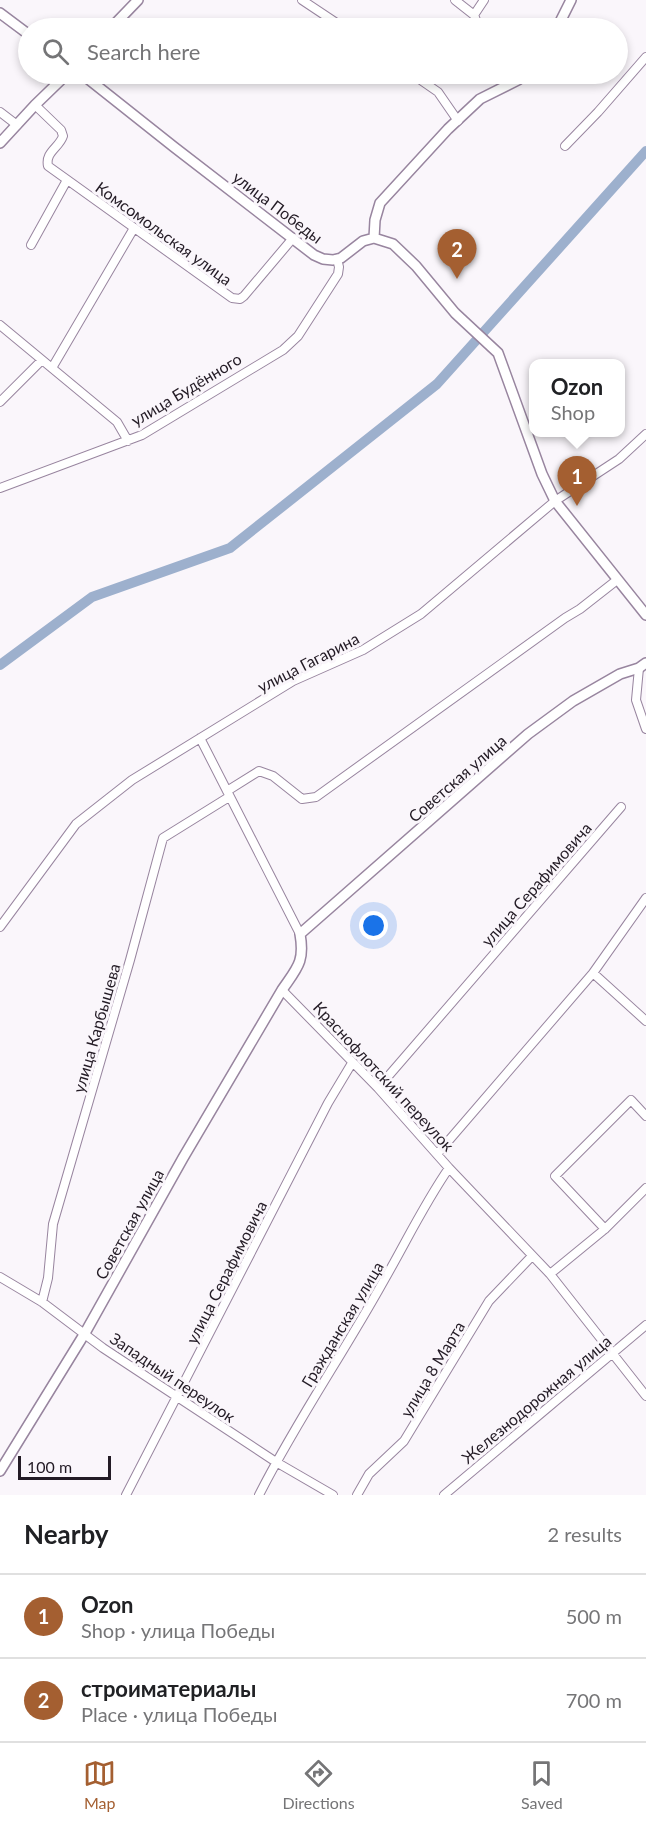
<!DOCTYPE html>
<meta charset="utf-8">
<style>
body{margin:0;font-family:Lato,sans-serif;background:#f6f6f6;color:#202124}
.scale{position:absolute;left:18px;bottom:15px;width:93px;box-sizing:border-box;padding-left:6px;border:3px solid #231b25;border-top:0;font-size:16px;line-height:21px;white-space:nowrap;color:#231b25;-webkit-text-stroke:4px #faf6fb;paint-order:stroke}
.you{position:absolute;left:374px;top:926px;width:21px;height:21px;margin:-15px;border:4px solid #fff;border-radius:50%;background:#1a73e8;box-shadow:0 0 0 9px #1a73e833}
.badge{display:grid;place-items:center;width:39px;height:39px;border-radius:50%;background:#a45f31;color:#fff;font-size:20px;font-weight:700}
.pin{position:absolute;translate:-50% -50px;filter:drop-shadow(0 2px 3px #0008)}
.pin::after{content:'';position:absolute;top:32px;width:21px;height:18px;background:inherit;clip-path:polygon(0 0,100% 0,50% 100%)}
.popup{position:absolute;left:529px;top:359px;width:96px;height:78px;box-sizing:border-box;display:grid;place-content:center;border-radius:12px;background:#fff;filter:drop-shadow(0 2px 4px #0005);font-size:20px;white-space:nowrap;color:#757577}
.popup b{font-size:22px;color:#202124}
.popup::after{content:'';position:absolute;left:50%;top:100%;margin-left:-12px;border:12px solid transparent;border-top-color:#fff}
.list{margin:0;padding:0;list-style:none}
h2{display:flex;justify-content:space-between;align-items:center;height:78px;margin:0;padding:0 24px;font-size:26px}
h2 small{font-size:20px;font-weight:400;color:#757577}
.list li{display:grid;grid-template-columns:39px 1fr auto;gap:18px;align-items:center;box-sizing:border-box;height:84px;padding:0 24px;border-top:2px solid #e0e0e0}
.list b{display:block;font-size:22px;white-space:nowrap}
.list p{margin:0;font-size:20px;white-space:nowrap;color:#757577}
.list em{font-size:20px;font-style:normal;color:#757577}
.icon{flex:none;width:33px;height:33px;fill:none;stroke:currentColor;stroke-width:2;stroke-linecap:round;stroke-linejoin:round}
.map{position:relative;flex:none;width:646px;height:1495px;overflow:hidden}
.search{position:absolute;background:#fff;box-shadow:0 3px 9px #0003;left:18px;right:18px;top:18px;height:66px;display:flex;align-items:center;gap:15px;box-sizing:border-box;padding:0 21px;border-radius:33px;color:#757577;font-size:22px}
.sheet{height:246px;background:#fff}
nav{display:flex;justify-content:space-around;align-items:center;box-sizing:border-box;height:84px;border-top:2px solid #e0e0e0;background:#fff;font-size:16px;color:#757577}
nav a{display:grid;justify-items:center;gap:3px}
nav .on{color:#a45f31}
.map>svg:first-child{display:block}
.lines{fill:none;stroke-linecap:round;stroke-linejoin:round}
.river{stroke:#9db0cd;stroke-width:10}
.minor-casing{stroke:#98859f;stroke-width:10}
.tertiary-casing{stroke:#98859f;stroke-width:12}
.minor{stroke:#fff;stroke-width:8}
.tertiary{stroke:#fff;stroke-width:9}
.labels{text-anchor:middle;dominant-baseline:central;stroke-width:6;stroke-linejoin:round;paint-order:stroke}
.street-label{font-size:16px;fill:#231b25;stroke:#faf6fb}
</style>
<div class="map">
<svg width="646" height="1495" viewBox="0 0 646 1495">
<rect width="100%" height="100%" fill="#faf6fb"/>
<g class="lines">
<path class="river" d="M 0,665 L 92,597 L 230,548 L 437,384 L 646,151"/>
<g class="minor-casing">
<path id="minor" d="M 302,0 L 344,28
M 455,0 L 474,15 L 479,28
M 474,15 L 484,0
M 412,74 L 438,92 L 458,121
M 35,105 L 61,130 L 63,136 C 59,148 45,152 48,166 L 232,298 L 240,299 L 244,296 L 293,238
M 0,112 L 17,125
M 565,146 L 598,112 L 646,57
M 31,245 L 67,180
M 0,325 L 117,422 L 128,441
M 52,368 L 134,228
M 0,402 L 42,360
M 0,488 L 142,435 L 283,350 L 298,336 L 338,274 L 339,267 L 337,259
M 639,668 L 636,700 L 646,729
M 200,738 L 300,934
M 227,791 L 259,771 L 273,776 L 302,799 L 316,797 L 565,618 L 580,609 L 617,580
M 0,927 L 76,824 L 132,780 L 293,681 L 363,650 L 421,614 L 555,501 L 619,459 L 646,434
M 593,973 L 646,1021
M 282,990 L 378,1088 L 449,1168 L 550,1274 L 646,1396
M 378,1088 L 621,807
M 438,1153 L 593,973 L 646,898
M 605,1229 L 555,1176 L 631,1100 L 646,1116
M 550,1274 L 605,1229 L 646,1188
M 0,1277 L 42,1302 L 103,1348 L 276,1462 L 333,1495
M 42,1302 L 48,1278 L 53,1224 L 130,960 L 163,838 L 229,797
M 126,1495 L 328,1103 L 352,1063
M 259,1495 C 296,1422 343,1354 383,1282 C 405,1244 424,1204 449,1168
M 357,1495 L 369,1474 L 404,1441 L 489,1301 L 532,1256
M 444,1495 L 646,1325"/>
</g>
<g class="tertiary-casing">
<path id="tertiary" d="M 0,13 L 28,34
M 111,28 L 138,0
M 557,28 L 571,0
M 82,74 L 174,147 L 314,255 L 323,259 L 333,260 L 341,258 L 363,241 L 374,238 L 393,244 L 416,266 L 455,313 L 498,353 L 542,474 L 555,501 L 646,615
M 0,143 L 35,105 L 67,74
M 374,238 L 375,220 L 380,203 L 448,129 L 480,99 L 518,80 L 526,74
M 0,1471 L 85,1333 L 183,1158 L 282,990 C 297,968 305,962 300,934 L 528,734 L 573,701 L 620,674 L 639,668 L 646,663"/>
</g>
<use href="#minor" class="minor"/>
<use href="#tertiary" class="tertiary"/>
</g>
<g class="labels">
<g class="street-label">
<text transform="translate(278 207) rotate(37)">улица Победы</text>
<text transform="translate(164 233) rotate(36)">Комсомольская улица</text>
<text transform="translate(186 389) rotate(-31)">улица Будённого</text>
<text transform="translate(308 662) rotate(-27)">улица Гагарина</text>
<text transform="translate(457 778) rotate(-41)">Советская улица</text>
<text transform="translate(536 884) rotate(-49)">улица Серафимовича</text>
<text transform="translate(96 1028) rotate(-74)">улица Карбышева</text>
<text transform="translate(384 1076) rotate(47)">Краснофлотский переулок</text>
<text transform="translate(129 1224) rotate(-61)">Советская улица</text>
<text transform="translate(226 1272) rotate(-63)">улица Серафимовича</text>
<text transform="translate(342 1324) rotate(-59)">Гражданская улица</text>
<text transform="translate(432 1369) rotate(-59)">улица 8 Марта</text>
<text transform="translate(173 1377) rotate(34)">Западный переулок</text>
<text transform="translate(536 1399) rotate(-40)">Железнодорожная улица</text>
</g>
</g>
</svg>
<div class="scale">100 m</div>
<div class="you"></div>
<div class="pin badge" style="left:577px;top:506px">1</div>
<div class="popup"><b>Ozon</b>Shop</div>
<div class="pin badge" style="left:457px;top:279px">2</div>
<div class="search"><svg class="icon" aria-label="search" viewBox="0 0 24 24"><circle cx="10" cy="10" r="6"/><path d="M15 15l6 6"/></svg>Search here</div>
</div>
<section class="sheet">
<h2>Nearby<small>2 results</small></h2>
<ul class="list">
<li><span class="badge">1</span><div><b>Ozon</b><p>Shop · улица Победы</p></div><em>500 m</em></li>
<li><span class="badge">2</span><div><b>строиматериалы</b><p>Place · улица Победы</p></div><em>700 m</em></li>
</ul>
</section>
<nav>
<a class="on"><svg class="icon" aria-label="map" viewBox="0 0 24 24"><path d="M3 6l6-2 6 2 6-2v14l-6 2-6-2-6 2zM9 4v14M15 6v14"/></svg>Map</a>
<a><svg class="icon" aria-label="directions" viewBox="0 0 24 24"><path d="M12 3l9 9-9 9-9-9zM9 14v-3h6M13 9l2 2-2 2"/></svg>Directions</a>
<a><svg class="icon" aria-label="saved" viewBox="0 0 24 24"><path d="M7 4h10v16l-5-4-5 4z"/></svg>Saved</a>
</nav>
